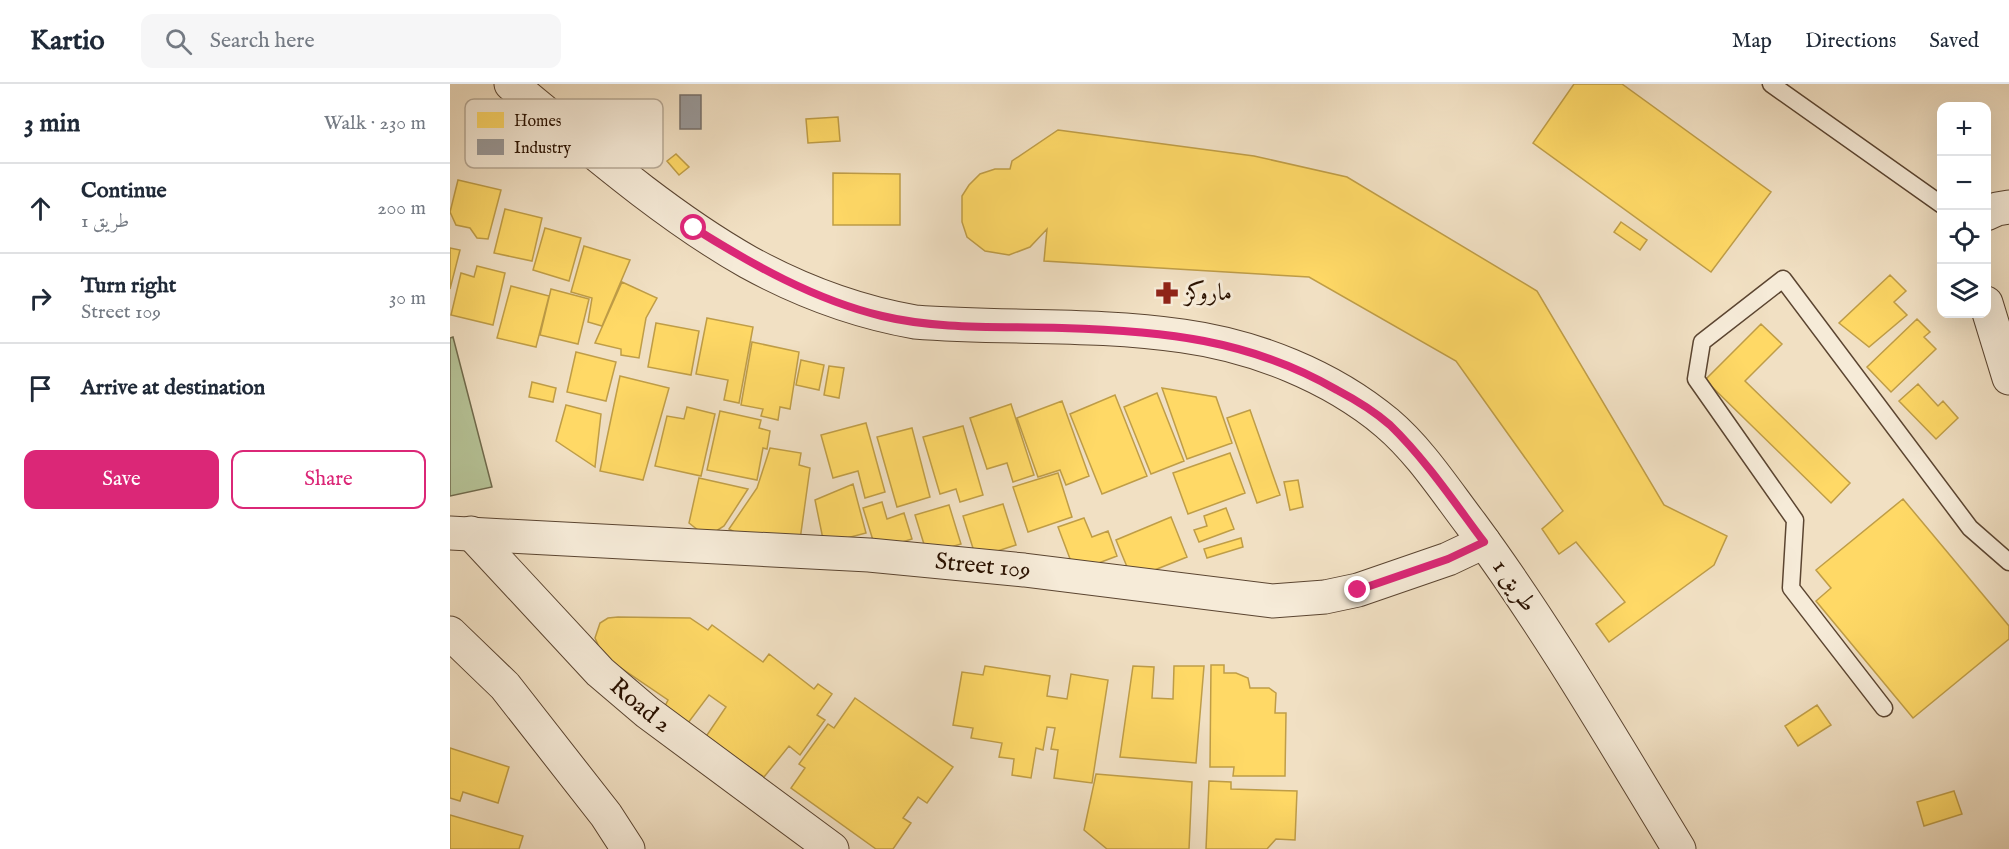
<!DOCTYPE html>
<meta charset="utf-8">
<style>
body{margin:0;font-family:"IM FELL English",Amiri,serif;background:#f6f6f7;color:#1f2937}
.controls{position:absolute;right:18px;top:18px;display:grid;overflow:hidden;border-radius:12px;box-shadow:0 6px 24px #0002}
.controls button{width:54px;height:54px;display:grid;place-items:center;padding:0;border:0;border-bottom:2px solid #e0e1e3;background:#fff;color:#1f2937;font:30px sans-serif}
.stop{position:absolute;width:18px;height:18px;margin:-14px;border:4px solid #db2777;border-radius:50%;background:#fff}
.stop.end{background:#db2777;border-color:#fff;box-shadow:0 2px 6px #0008}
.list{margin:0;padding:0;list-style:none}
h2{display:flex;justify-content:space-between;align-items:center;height:78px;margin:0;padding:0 24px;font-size:26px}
h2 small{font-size:20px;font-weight:400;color:#747a83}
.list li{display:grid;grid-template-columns:39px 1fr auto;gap:18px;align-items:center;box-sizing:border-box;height:90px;padding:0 24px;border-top:2px solid #e0e1e3}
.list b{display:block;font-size:22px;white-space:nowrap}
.list p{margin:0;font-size:20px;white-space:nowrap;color:#747a83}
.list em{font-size:20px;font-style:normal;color:#747a83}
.actions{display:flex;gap:12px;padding:18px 24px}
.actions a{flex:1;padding:14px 0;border:2px solid #db2777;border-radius:12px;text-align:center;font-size:21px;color:#db2777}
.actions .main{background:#db2777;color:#fff}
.icon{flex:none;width:33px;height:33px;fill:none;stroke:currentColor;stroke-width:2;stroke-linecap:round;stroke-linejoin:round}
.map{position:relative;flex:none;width:1559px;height:765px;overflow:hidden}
header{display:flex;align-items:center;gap:36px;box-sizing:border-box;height:84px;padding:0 30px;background:#fff;border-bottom:2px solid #e0e1e3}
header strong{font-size:28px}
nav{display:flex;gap:33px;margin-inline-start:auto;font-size:21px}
.search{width:420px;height:54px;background:#f6f6f7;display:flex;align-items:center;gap:15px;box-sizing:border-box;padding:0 21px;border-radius:12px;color:#747a83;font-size:22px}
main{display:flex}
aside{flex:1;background:#fff}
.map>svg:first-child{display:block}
.green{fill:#b6c397;stroke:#706a4c;stroke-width:1.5}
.homes{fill:#ffd966;stroke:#bf9d47;stroke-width:1.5}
.industry{fill:#999;stroke:#77706b;stroke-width:1.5}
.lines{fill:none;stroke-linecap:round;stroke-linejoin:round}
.lane-casing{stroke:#5b4531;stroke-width:19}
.street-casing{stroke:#5b4531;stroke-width:35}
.lane{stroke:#f6ebd8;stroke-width:16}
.street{stroke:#f6ebd8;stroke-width:33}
.route{stroke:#db2777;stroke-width:8}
.labels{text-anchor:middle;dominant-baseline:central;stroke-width:6;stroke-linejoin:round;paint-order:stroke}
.poi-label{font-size:24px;fill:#291100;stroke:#f6ebd8;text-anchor:start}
.street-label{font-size:24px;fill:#291100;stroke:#f6ebd8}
.key{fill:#f6ebd8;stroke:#b8aa97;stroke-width:1.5}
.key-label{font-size:16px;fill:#291100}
</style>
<header>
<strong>Kartio</strong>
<div class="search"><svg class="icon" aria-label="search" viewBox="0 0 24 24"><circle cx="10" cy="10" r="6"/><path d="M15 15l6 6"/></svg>Search here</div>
<nav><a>Map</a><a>Directions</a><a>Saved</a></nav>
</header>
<main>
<aside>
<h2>3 min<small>Walk · 230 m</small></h2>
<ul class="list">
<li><svg class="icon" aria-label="ahead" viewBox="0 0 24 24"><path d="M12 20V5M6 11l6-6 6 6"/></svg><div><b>Continue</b><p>طريق 1</p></div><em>200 m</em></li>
<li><svg class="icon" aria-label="right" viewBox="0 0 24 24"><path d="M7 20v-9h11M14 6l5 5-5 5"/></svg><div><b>Turn right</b><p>Street 109</p></div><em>30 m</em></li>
<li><svg class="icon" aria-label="arrive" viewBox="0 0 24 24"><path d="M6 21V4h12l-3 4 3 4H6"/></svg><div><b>Arrive at destination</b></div></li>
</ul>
<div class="actions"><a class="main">Save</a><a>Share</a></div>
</aside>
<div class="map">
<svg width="1559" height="765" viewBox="0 0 1559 765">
<rect width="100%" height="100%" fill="#f1e0c3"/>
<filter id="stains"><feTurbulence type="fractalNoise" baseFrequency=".00333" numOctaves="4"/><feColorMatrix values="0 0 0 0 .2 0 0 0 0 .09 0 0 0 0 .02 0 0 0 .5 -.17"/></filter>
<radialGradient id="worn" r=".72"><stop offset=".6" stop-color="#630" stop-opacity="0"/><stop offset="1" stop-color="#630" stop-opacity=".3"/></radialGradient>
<path class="green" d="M 3,253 L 42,403 L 0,412 L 0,254 Z"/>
<path class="homes" d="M 1124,0 L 1172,0 L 1321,108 L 1261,188 L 1083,59 Z
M 388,33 L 390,57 L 358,59 L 356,35 Z
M 608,46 L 804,72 L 897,93 L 1087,207 L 1214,421 L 1277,452 L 1264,481 L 1159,558 L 1146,540 L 1175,518 L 1126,458 L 1109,470 L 1092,445 L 1113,427 L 1006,277 L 859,193 L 594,177 L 597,145 L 580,163 L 559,171 L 535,167 L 517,153 L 512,138 L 512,112 L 519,101 L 530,90 L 545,85 L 560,85 L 562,77 Z
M 226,70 L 239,83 L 229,91 L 217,77 Z
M 383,89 L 450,90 L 450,141 L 383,141 Z
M 8,96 L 51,106 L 38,155 L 27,154 L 20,144 L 6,141 L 0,128 Z
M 55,125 L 92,134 L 82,177 L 44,169 Z
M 1171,138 L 1197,156 L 1190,166 L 1164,148 Z
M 95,144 L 131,154 L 119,197 L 83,186 Z
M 134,162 L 180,176 L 152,242 L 138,238 L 142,214 L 121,208 Z
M 0,164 L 10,166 L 0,205 Z
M 27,182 L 55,189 L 43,241 L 1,231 L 11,189 L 24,193 Z
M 1440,191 L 1456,207 L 1444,218 L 1457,231 L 1419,263 L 1389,239 Z
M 172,198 L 207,214 L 196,234 L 189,274 L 171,271 L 171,265 L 145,259 Z
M 61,202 L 99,212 L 86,263 L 47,254 Z
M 101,205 L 139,215 L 128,260 L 90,251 Z
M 257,234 L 303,243 L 289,319 L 274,316 L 278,296 L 246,290 Z
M 1467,235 L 1480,248 L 1474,253 L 1486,265 L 1441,308 L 1417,283 Z
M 206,239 L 249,247 L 241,291 L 198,283 Z
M 1311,240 L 1332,260 L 1295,297 L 1400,399 L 1381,419 L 1255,296 Z
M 302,258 L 349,268 L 340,325 L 330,323 L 328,336 L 311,332 L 313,325 L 291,321 Z
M 126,268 L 166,278 L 156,317 L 117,308 Z
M 351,276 L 374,281 L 369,306 L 346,301 Z
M 379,282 L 394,284 L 389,314 L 374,311 Z
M 170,292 L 219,304 L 193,396 L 150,387 Z
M 82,298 L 106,304 L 103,318 L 79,313 Z
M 1468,300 L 1488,322 L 1493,317 L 1508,334 L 1486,355 L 1449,317 Z
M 712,304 L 766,313 L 782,359 L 737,375 Z
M 707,309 L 734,377 L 701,390 L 674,323 Z
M 665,311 L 697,392 L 652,410 L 620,330 Z
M 612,317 L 639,392 L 616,401 L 610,386 L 588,393 L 567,334 Z
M 561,320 L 584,391 L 563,398 L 557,379 L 537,385 L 520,334 Z
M 116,321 L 151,330 L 145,383 L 106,357 Z
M 237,323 L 265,330 L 251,392 L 205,382 L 217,332 L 234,335 Z
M 800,326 L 830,411 L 807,419 L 777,334 Z
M 270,327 L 311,336 L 309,344 L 320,347 L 317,365 L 313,364 L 307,396 L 257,386 Z
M 416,339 L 435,408 L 415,414 L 408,387 L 383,394 L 371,351 Z
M 513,342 L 533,411 L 510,418 L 506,405 L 490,410 L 473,353 Z
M 462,344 L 480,413 L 447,423 L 427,353 Z
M 320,364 L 351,369 L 349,381 L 360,384 L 349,463 L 307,460 L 279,445 L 307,404 Z
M 780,369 L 795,409 L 738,430 L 723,389 Z
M 608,389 L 622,433 L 578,448 L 563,403 Z
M 249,394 L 298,405 L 274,442 L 257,453 L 239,439 Z
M 848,396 L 853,423 L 840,426 L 834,398 Z
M 403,400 L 416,449 L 374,460 L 365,416 Z
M 1453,415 L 1559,542 L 1559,555 L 1463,634 L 1366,517 L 1381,504 L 1366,486 Z
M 432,418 L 437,435 L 454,429 L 462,455 L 426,466 L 413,424 Z
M 553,420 L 566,461 L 526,474 L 513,432 Z
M 499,421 L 511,460 L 477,470 L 465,431 Z
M 776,424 L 784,445 L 749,458 L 744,446 L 757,442 L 754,432 Z
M 721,433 L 737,473 L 682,495 L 666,456 Z
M 634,434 L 642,453 L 658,447 L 667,472 L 625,488 L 608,443 Z
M 791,454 L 793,463 L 757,474 L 754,465 Z
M 168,533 L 240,534 L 258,546 L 262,541 L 313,578 L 319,570 L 364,605 L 368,600 L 382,610 L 367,631 L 375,636 L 350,671 L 339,662 L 314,693 L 255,654 L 276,623 L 259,611 L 238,639 L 215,622 L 218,616 L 146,567 L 149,563 L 145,554 L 150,539 L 158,534 Z
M 761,581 L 774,581 L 774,589 L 786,589 L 798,594 L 800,604 L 819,604 L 826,609 L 825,629 L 836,629 L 835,692 L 783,692 L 784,683 L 760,683 Z
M 535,582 L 600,592 L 597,612 L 617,615 L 621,590 L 658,596 L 642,699 L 604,694 L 608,666 L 601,665 L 605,644 L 597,643 L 593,666 L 586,664 L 581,694 L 562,691 L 564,675 L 549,673 L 552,659 L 521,654 L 523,644 L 503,641 L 512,588 L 533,591 Z
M 683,582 L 704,583 L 702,614 L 723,615 L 724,582 L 754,582 L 746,679 L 670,673 Z
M 405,614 L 503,683 L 477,719 L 468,713 L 453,734 L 461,739 L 443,765 L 426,765 L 341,704 L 355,684 L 349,680 L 378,640 L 384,644 Z
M 1367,621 L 1381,641 L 1348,662 L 1335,642 Z
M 0,664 L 59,683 L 48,719 L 13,708 L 10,717 L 0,714 Z
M 646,690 L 742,698 L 739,765 L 657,765 L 634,746 Z
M 759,697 L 781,698 L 781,705 L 847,707 L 845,756 L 826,755 L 817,765 L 756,765 Z
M 1504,707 L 1512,730 L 1474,742 L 1467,718 Z
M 0,731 L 73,752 L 69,765 L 0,765 Z"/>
<path class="industry" d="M 230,11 L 251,11 L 251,45 L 230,45 Z"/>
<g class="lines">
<g class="lane-casing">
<path id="lane" d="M 1321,0 L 1492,121
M 1434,624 L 1341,504 L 1345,436 L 1246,295 L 1252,258 L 1333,195 L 1520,444 L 1559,478"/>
</g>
<g class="street-casing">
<g id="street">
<path d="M 61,0 C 135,61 215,131 298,178 C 349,206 408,228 465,238 C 554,245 645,239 733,252 C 805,262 881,292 937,339 C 970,367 995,406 1021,440 C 1097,543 1162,655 1229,765"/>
<path d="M 1536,130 L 1547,125 L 1559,123"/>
<path d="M 1536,219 L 1559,294"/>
<path id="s1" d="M 0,449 L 419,471 L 574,486 L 822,517 L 875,513 L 908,506 L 998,475 L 1034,458"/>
<path id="s2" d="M 21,449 L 150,588 L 197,628 L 382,765"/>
<path d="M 0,549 L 55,602 L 156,731 L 178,765"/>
</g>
</g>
<use href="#lane" class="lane"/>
<use href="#street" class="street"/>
</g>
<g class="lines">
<path class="route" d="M 244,144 C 301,180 365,216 432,232 C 490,246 553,242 612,244 C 712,247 799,255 887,306 C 906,316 924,327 940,341 C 976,376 1004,418 1034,458 L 998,475 L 908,506"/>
</g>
<defs>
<g id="pharmacy-bare" transform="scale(1.8)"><path d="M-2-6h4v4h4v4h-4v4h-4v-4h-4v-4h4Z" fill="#8f2418" stroke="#f6ebd8" stroke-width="2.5" paint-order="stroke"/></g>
</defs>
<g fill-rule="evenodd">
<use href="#pharmacy-bare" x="717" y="209"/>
</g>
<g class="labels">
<g class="poi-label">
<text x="735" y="209">ماروكز</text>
</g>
<g class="street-label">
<text stroke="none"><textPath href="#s1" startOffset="534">Street 109</textPath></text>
<text transform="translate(1064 502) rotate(55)">طريق 1</text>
<text stroke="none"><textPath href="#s2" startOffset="242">Road 2</textPath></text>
</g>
</g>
<rect x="15" y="15" width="198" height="69" rx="9" class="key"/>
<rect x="27" y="28" width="27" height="16" fill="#ffd966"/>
<rect x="27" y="55" width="27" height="16" fill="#999"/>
<g class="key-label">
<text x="64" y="42">Homes</text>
<text x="64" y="69">Industry</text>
</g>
<rect width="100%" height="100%" filter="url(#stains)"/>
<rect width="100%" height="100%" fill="url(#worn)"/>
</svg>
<div class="controls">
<button>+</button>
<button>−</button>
<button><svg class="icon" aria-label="locate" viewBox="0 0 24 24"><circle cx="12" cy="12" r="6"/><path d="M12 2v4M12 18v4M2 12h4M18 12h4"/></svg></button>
<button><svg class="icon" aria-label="layers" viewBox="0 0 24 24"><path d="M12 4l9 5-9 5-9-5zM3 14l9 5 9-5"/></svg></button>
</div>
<div class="stop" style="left:244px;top:144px"></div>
<div class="stop end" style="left:908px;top:506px"></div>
</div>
</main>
